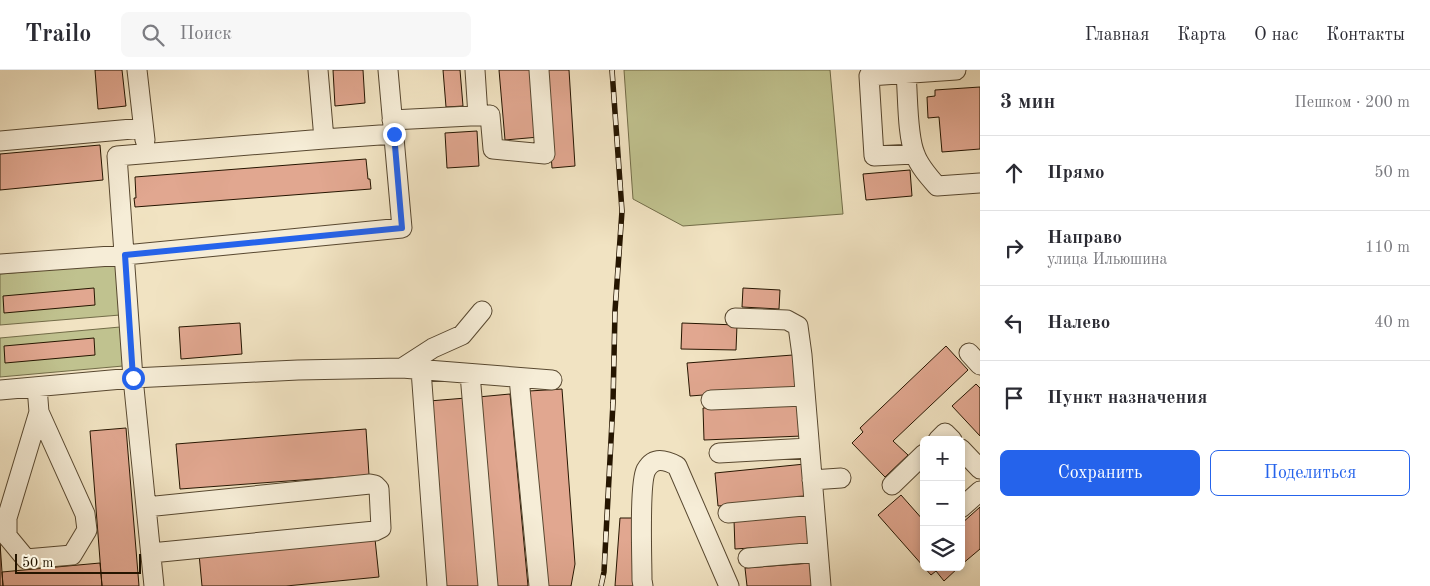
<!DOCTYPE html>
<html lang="ru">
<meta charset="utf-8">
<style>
body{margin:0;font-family:"Old Standard TT",serif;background:#f7f7f7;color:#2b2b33}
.controls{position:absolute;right:15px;bottom:15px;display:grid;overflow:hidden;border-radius:8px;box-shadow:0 2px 8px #0003}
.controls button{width:45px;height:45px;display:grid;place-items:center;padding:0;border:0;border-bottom:1px solid #e1e1e2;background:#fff;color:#2b2b33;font:25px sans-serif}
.scale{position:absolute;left:15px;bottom:12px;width:126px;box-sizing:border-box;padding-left:5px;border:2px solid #251500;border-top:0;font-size:14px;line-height:18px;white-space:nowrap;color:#251500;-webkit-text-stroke:4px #f6edd7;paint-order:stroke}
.stop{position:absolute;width:15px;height:15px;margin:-11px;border:4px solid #2563eb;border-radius:50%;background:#fff}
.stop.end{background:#2563eb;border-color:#fff;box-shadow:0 1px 5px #0008}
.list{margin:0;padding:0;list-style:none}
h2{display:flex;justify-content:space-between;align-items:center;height:65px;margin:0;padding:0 20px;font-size:21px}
h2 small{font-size:16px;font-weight:400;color:#7c7c81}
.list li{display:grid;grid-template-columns:32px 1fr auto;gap:15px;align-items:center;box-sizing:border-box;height:75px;padding:0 20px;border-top:1px solid #e1e1e2}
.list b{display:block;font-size:19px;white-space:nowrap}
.list p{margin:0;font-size:16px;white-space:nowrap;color:#7c7c81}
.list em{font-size:16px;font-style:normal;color:#7c7c81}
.actions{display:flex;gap:10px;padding:15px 20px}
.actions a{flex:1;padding:11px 0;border:1px solid #2563eb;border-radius:8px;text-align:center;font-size:18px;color:#2563eb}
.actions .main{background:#2563eb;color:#fff}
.icon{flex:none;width:28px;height:28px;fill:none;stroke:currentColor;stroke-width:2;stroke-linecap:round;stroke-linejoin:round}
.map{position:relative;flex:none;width:980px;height:516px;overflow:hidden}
header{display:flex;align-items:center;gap:30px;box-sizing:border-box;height:70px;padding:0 25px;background:#fff;border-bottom:1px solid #e1e1e2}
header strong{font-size:24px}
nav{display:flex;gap:28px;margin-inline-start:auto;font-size:18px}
.search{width:350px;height:45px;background:#f7f7f7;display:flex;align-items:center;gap:12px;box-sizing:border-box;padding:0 18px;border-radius:8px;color:#7c7c81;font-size:19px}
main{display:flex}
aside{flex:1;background:#fff}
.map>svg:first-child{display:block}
.green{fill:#c0c28f;stroke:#726c48}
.building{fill:#e1a790;stroke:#251500}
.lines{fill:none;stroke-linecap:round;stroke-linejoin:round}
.minor-casing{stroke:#584830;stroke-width:21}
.minor{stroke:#f6edd7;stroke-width:19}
.rail-casing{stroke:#251500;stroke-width:5.5}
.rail{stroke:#f6edd7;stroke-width:4;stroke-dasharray:11;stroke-linecap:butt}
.route{stroke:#2563eb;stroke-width:6}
</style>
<header>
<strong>Trailo</strong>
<div class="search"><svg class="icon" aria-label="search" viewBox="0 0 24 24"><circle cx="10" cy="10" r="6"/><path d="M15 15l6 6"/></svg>Поиск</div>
<nav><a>Главная</a><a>Карта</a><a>О нас</a><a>Контакты</a></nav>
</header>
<main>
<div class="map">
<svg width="980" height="516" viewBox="0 0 980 516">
<rect width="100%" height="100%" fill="#f1e3c2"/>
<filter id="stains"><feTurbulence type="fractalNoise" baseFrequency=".004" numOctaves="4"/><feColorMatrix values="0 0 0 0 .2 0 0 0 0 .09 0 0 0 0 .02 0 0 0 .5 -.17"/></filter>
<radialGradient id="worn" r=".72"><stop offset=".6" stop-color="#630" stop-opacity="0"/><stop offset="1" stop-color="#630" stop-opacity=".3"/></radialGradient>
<path class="green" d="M 624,0 L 830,0 L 843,144 L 683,156 L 633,129 Z
M 116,194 L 120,245 L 0,255 L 0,204 Z
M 120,257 L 123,296 L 0,307 L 0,268 Z"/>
<path class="building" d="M 95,0 L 122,0 L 126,36 L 98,39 Z
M 333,0 L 363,0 L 365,33 L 335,36 Z
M 443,0 L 460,0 L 463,36 L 446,37 Z
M 499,0 L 534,0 L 539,67 L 505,70 Z
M 545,0 L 569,0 L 575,96 L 552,98 Z
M 980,17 L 980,79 L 942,82 L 939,47 L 928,48 L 927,27 L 935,26 L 935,20 Z
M 477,61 L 479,96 L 447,98 L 445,63 Z
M 100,75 L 103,110 L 0,120 L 0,84 Z
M 366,89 L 368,109 L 370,109 L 371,119 L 135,137 L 134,128 L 136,128 L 135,107 Z
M 910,100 L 912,126 L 866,130 L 863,104 Z
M 94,218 L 95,235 L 4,243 L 3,226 Z
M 743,218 L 780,220 L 779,239 L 742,237 Z
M 240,253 L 242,284 L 181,289 L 179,257 Z
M 682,253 L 737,255 L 736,280 L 681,279 Z
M 94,268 L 95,285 L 5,293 L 4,276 Z
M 946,276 L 968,300 L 893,371 L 908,385 L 885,407 L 852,373 L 863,362 L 860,358 Z
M 793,285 L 795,318 L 690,326 L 687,293 Z
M 976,314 L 980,318 L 980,366 L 952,336 Z
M 562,319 L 575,494 L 571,516 L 547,516 L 529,321 Z
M 510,324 L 528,516 L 496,516 L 478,327 Z
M 466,328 L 481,516 L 444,516 L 429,331 Z
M 801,334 L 802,366 L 704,370 L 703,338 Z
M 126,358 L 139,516 L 102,516 L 90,361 Z
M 366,359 L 369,405 L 180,419 L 176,374 Z
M 805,394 L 808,428 L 718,436 L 715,403 Z
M 901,425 L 924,451 L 924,497 L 959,497 L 944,511 L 936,501 L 931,505 L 878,445 Z
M 980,437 L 980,479 L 961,495 L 961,454 Z
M 808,445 L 810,474 L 735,479 L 734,450 Z
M 620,448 L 635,448 L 634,516 L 615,516 Z
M 375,469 L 379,507 L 286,516 L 202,516 L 199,484 Z
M 0,473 L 2,502 L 3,516 L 0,516 Z
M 100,493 L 102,516 L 3,516 L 2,502 Z
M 811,493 L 812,516 L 747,516 L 745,498 Z"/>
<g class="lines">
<g class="minor-casing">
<path id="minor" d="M 137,0 L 145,70
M 475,0 L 478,46
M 872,0 L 869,6 L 874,86 L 914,84
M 906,4 C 908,25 907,66 915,84 C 919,96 929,107 937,116 L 980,113
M 869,6 L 956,0
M 392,50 L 490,45 L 493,79 L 545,84 L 539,0
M 324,69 L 394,64
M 0,71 L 143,58
M 0,194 L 125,185 L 402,158 L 388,0
M 735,248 L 787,250 L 798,256 L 802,285 L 821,516
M 969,283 L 980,295
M 402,298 L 433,278 L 462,265 L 482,241
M 421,300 L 437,516
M 470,304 L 488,516
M 519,308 L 539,516
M 37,317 L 39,342 L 85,444 L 87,460 L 72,485 L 26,489 L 7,466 L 7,448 L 39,342
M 0,320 L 133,308 L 298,300 L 402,298 L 552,310
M 711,330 L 805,326
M 938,370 L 945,363 L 952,370
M 961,379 L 980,399
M 719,383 L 809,378
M 812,410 L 841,408
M 892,415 L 924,384
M 146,437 L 370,414 L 375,415 L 379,419 L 381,458 L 375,461 L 151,483
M 961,438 L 980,421
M 728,443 L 814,435
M 748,488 L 818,482
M 154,516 L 133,308 L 117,86 L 324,69 L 318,0
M 643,516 L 642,510 C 642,489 639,414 646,400 C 654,386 666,390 677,396 L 729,516"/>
</g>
<use href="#minor" class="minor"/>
<g class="rail-casing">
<path id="rail" d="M 601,516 L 604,502 L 613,333 L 615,241 L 622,141 L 612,0"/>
</g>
<use href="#rail" class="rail"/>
</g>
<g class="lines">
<path class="route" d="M 133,308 L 125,185 L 402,158 L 394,64"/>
</g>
<rect width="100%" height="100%" filter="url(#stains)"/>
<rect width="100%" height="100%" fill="url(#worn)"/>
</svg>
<div class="controls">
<button>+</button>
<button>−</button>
<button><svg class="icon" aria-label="layers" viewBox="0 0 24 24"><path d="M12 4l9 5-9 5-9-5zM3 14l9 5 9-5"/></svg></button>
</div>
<div class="scale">50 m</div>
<div class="stop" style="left:133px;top:308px"></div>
<div class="stop end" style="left:394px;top:64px"></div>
</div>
<aside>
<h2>3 мин<small>Пешком · 200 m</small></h2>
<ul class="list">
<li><svg class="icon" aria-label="ahead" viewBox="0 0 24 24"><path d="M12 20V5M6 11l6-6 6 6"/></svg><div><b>Прямо</b></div><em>50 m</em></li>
<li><svg class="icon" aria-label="right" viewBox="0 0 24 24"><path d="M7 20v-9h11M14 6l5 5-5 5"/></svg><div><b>Направо</b><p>улица Ильюшина</p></div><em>110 m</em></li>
<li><svg class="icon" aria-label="left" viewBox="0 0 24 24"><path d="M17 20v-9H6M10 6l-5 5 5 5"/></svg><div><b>Налево</b></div><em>40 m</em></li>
<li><svg class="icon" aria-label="arrive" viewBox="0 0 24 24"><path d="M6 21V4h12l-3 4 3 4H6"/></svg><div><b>Пункт назначения</b></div></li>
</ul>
<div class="actions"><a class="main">Сохранить</a><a>Поделиться</a></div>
</aside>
</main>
